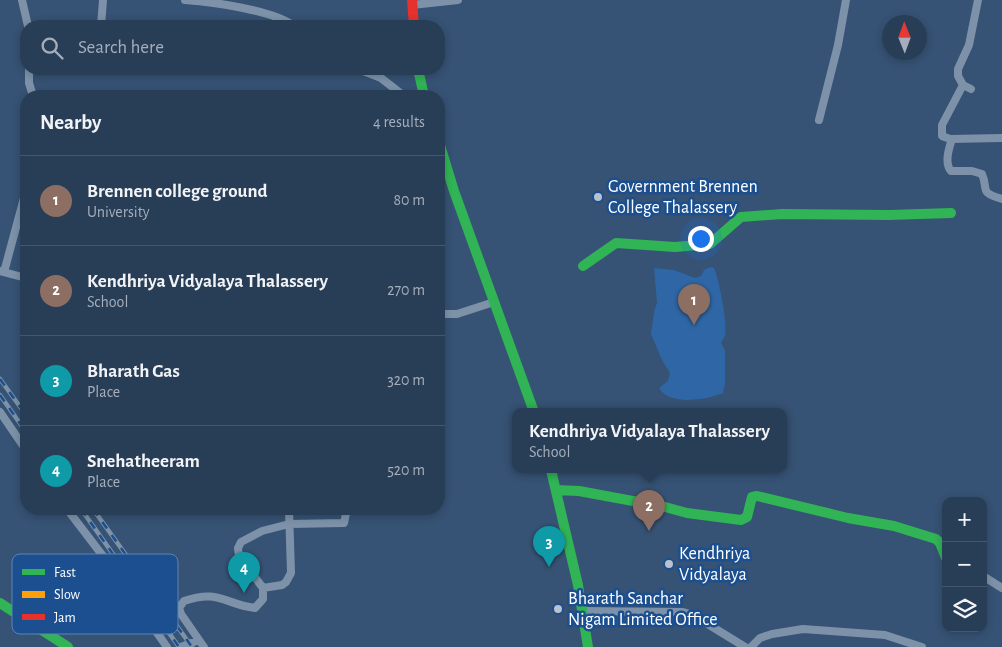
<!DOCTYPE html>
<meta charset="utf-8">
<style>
body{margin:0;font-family:"Alegreya Sans",sans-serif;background:#344961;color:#f1f3f6}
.controls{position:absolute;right:15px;bottom:15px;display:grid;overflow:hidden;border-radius:10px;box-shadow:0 2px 8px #0003}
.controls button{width:45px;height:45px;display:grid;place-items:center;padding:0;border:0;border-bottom:1px solid #44576d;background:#283e57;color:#f1f3f6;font:25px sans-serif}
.compass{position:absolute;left:882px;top:15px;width:45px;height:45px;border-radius:50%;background:#283e57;box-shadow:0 2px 8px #0003;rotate:359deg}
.you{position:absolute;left:700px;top:238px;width:18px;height:18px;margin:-12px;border:4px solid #fff;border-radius:50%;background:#1a73e8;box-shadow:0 0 0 8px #1a73e833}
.badge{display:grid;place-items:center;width:32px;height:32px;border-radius:50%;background:#8c9099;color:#fff;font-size:16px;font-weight:700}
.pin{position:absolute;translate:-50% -41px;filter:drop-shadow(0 1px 2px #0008)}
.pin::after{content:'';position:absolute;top:26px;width:18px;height:15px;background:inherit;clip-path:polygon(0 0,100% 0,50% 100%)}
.popup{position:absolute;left:512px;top:408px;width:275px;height:65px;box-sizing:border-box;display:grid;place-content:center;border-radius:10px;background:#283e57;filter:drop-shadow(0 1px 4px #0005);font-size:16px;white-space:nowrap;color:#a5aeba}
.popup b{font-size:19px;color:#f1f3f6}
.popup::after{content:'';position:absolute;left:50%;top:100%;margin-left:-10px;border:10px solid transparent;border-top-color:#283e57}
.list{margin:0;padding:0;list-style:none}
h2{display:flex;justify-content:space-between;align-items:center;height:65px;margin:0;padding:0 20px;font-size:21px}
h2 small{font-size:16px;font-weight:400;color:#a5aeba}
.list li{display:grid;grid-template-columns:32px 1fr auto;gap:15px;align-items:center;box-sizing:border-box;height:90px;padding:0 20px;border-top:1px solid #44576d}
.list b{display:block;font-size:19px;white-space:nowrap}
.list p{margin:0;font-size:16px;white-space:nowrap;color:#a5aeba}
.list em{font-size:16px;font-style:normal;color:#a5aeba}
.icon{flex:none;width:28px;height:28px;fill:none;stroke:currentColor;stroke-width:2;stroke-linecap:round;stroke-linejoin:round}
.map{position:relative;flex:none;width:1002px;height:647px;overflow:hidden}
.search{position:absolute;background:#283e57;box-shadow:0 2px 8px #0003;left:20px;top:20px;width:425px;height:55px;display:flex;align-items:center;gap:12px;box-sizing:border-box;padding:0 18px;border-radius:20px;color:#a5aeba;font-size:19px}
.panel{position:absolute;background:#283e57;box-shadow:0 2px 8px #0003;left:20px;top:90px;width:425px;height:425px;border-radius:20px}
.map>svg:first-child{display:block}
.green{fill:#2f66a5}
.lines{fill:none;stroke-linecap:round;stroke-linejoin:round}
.street{stroke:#7d92a8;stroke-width:8}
.fast{stroke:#30b455;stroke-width:10}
.jam{stroke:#e5322d;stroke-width:10}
.rail-casing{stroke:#7e92a7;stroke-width:4.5}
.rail{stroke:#1b4f8f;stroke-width:2.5;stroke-dasharray:8;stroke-linecap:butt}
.poi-dot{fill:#b9c2ce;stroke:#1b4f8f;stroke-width:2}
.labels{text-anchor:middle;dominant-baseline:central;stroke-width:5;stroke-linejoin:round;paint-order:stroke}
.poi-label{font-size:18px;fill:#fff;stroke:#1b4f8f;text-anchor:start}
.key{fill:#1b4f8f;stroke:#5f84b1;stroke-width:1}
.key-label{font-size:14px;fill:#fff}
</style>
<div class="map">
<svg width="1002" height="647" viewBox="0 0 1002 647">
<rect width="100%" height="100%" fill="#365274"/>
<path class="green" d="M 710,267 L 714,268 C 719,278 728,326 725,336 C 724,338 722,340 721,343 L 725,350 L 725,384 L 723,393 C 706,400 669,406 659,388 L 668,381 L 670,373 L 662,360 L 651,334 L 654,312 L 657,303 L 654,268 L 674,270 L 695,278 L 701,276 L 704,270 Z"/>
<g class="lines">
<path class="street" d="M 22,0 L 28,26
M 185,0 C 213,2 272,10 294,26
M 412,5 L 458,0
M 101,26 L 103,0
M 29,69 L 29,83 L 33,96
M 358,69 L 381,78 L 404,96
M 963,85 L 942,125 L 942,136 L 950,139 L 1002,138
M 971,89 L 963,85 L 958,76 L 958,69 L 969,45 L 978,0
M 819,120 L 838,45 L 846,0
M 952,139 C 949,148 944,163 951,171 L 972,171 L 982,174 C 989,190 978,192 1002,199
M 0,271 L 26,278
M 4,272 L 24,198 L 26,181
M 439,314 L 457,314 L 494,302
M 0,412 L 26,450
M 67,509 L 106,560 L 167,647
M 983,576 L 1002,588
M 263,588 L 282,585 L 286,582 L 291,573 L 289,509
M 582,611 L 683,612 L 693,615 L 745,647
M 199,640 L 181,614 L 179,608 L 184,601 C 219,589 224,604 255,608 L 263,599 L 263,588 L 239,556 L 238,548 L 241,542 L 262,531 L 289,524 L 344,523 L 347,509
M 181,647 L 199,640 L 204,647
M 751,647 L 760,638 L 772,634 L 803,629 L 885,635 L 922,647"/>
<path class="fast" d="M 418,69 L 424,96
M 439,142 L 454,191 L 534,412
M 583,266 L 616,243 L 675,247 L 710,244 L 741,217 L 782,214 L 889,215 L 951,213
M 551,470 L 578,585 L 588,647
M 556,490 L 579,491 L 665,507 L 687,513 L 741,520 L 747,517 L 752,497 L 757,496 L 848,518 L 894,526 L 936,539 L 940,543 L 946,558
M 0,603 L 68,647"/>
<path class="jam" d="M 412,0 L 414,26"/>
<g class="rail-casing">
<path id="rail" d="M 0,379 L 26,415
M 0,395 L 26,432
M 81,509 L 179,647
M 93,509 L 192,647"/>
</g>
<use href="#rail" class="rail"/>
</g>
<g class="poi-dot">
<circle cx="598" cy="197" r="5"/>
<circle cx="669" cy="564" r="5"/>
<circle cx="558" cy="609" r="5"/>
</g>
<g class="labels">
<g class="poi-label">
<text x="608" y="187">Government Brennen<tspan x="608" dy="21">College Thalassery</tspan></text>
<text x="679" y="554">Kendhriya<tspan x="679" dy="21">Vidyalaya</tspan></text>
<text x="568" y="599">Bharath Sanchar<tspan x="568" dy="21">Nigam Limited Office</tspan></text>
</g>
</g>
<rect x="12" y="554" width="166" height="80" rx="8" class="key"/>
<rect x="22" y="569" width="23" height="6" fill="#30b455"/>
<rect x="22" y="591" width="23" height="7" fill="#ff9f0a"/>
<rect x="22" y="614" width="23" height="6" fill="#e5322d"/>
<g class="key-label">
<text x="54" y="577">Fast</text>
<text x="54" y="599">Slow</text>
<text x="54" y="622">Jam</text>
</g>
</svg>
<div class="controls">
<button>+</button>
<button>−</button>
<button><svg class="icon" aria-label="layers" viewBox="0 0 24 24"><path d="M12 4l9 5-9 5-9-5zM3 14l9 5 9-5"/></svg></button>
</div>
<svg class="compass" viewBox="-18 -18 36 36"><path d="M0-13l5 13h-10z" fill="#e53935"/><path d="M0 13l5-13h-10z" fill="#a5aeba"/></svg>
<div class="you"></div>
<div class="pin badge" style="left:694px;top:325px;background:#8d6e63">1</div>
<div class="pin badge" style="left:649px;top:531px;background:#8d6e63">2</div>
<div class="popup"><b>Kendhriya Vidyalaya Thalassery</b>School</div>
<div class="pin badge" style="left:549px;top:567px;background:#0f9aa8">3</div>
<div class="pin badge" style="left:244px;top:593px;background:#0f9aa8">4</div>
<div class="search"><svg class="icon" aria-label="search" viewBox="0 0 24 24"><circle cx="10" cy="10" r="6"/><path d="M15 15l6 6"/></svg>Search here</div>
<section class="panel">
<h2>Nearby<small>4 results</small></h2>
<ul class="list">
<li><span class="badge" style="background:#8d6e63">1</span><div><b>Brennen college ground</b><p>University</p></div><em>80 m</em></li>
<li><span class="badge" style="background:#8d6e63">2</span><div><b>Kendhriya Vidyalaya Thalassery</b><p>School</p></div><em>270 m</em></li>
<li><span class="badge" style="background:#0f9aa8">3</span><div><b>Bharath Gas</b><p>Place</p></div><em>320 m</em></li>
<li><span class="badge" style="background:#0f9aa8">4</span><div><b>Snehatheeram</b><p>Place</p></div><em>520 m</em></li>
</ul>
</section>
</div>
